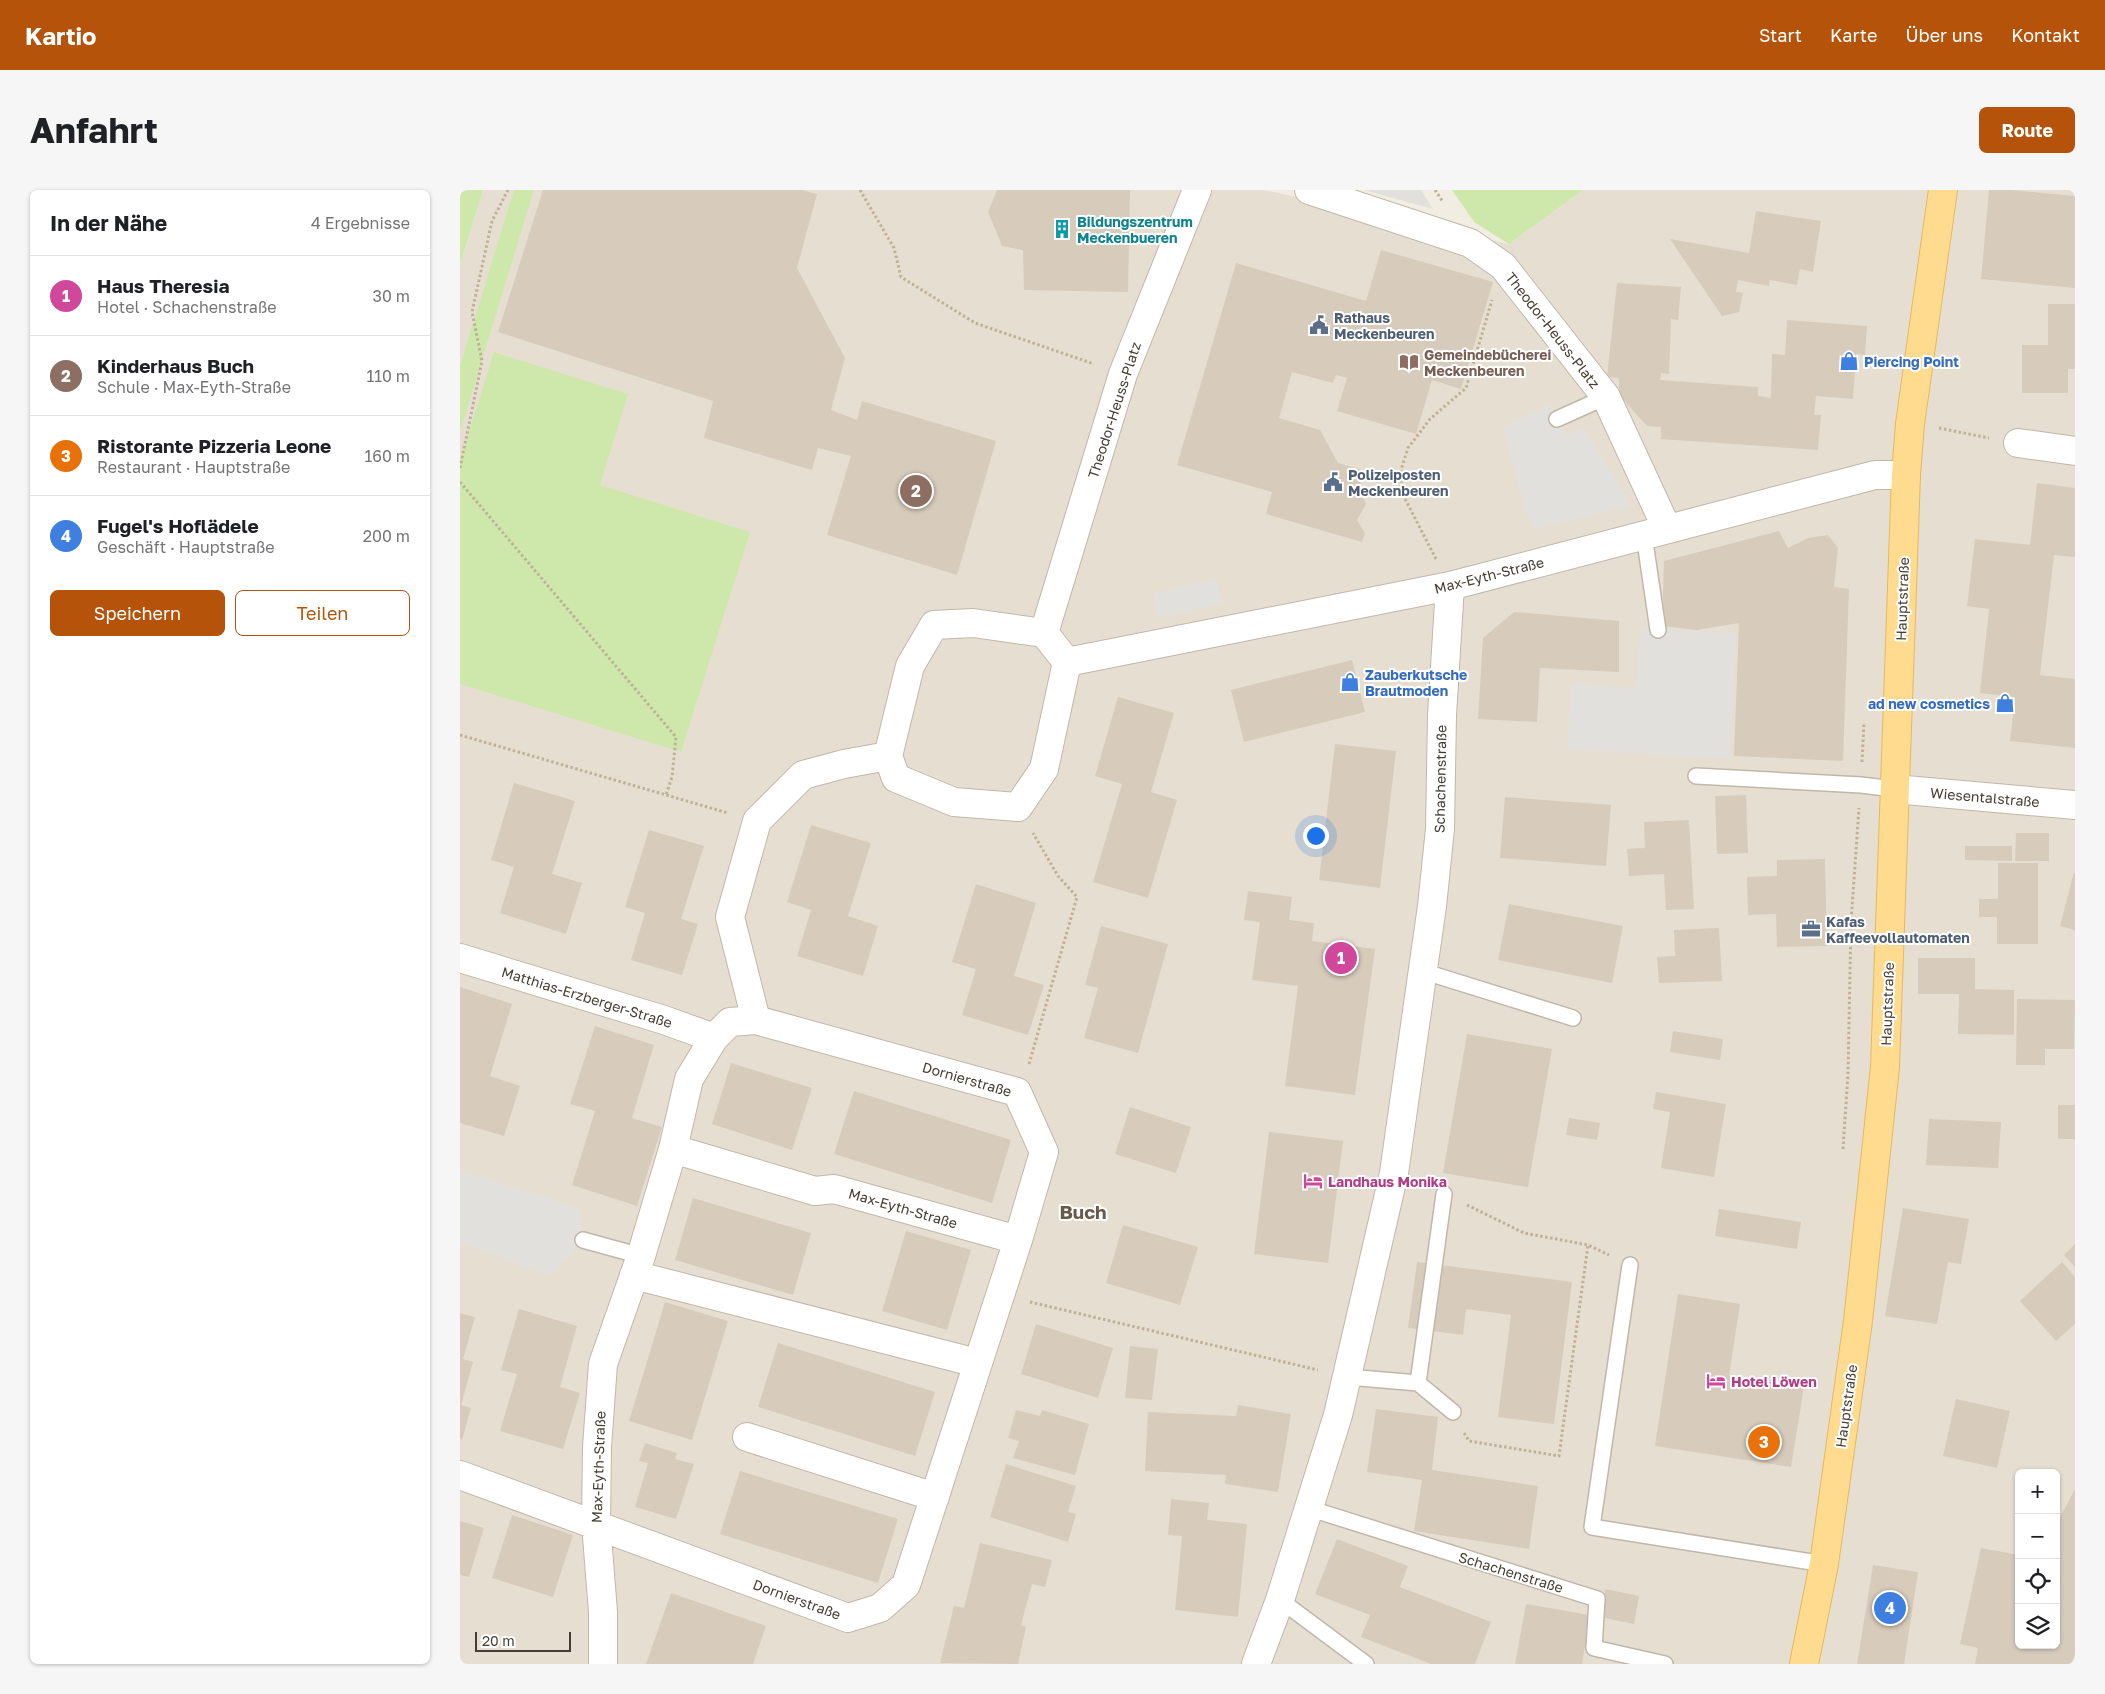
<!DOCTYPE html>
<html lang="de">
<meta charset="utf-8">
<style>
body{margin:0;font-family:"Golos Text",sans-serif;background:#f6f6f6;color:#202124}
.controls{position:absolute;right:15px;bottom:15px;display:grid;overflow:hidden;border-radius:8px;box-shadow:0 1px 4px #0004}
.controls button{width:45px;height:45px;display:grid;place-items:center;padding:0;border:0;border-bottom:1px solid #e0e0e0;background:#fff;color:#202124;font:25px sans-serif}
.scale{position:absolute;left:15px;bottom:12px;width:96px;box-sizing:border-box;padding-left:5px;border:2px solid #443d33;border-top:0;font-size:14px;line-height:18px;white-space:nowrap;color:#443d33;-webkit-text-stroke:4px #fff;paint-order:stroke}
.you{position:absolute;left:855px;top:645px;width:18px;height:18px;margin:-12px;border:4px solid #fff;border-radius:50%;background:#1a73e8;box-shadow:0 0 0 8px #1a73e833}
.badge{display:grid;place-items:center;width:32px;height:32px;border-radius:50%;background:#b45309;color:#fff;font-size:16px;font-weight:700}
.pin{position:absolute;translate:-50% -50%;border:2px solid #fff;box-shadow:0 1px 5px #0006}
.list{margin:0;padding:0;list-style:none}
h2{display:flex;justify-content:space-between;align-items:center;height:65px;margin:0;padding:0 20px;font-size:21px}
h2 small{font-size:16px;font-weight:400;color:#757577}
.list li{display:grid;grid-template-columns:32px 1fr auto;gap:15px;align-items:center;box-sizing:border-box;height:80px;padding:0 20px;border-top:1px solid #e0e0e0}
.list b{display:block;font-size:19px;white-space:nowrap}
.list p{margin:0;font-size:16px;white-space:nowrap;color:#757577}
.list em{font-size:16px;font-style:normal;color:#757577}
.actions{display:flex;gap:10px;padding:15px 20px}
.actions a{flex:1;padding:11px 0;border:1px solid #b45309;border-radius:8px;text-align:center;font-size:18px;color:#b45309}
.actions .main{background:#b45309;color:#fff}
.icon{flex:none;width:28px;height:28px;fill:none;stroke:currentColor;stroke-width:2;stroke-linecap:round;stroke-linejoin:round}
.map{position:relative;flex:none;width:1615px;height:1474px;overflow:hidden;border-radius:8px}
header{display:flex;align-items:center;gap:30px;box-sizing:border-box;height:70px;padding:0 25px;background:#b45309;color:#fff}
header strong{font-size:24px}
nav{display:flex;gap:28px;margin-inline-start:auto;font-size:18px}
.intro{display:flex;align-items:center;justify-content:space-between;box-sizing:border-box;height:120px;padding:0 30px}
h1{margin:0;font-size:35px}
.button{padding:12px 22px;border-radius:8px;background:#b45309;color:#fff;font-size:18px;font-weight:700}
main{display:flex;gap:30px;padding:0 30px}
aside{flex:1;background:#fff;border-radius:8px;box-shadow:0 1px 4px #0004}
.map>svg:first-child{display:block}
.residential{fill:#e6dfd1;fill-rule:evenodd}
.green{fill:#cee8ab}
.parking{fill:#e2e0dc}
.building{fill:#d7cbbc}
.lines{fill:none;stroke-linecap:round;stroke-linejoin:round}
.service-casing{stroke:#c1b7a9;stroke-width:18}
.minor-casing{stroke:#c1b7a9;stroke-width:30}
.primary-casing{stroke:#e6b85e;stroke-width:30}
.path{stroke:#c0b097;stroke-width:3;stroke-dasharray:2.5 2.5;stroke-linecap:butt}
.service{stroke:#fff;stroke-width:15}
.minor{stroke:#fff;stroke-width:28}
.primary{stroke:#ffdb8f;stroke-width:28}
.labels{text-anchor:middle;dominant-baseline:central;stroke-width:4;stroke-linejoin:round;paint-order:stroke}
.culture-label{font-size:14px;font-weight:bold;fill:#0d838f;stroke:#fff;text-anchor:start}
.service-label{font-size:14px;font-weight:bold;fill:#4e5e75;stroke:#fff;text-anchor:start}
.street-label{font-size:14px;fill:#443d33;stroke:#fff}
.education-label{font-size:14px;font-weight:bold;fill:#785e54;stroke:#fff;text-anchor:start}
.shop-label{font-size:14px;font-weight:bold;fill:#366cbe;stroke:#fff;text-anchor:start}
.hotel-label{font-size:14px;font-weight:bold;fill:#b23c85;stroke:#fff;text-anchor:start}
.district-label{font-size:19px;font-weight:bold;fill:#675a4a;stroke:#fff}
</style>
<header>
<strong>Kartio</strong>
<nav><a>Start</a><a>Karte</a><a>Über uns</a><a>Kontakt</a></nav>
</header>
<div class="intro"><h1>Anfahrt</h1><a class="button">Route</a></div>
<main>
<aside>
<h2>In der Nähe<small>4 Ergebnisse</small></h2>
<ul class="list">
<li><span class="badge" style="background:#d1479c">1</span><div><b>Haus Theresia</b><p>Hotel · Schachenstraße</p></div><em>30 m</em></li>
<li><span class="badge" style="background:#8d6e63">2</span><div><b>Kinderhaus Buch</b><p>Schule · Max-Eyth-Straße</p></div><em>110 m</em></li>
<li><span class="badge" style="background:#e8710a">3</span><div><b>Ristorante Pizzeria Leone</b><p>Restaurant · Hauptstraße</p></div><em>160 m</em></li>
<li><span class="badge" style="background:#3f7fe0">4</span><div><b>Fugel's Hoflädele</b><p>Geschäft · Hauptstraße</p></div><em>200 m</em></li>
</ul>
<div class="actions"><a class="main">Speichern</a><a>Teilen</a></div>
</aside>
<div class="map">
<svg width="1615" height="1474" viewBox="0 0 1615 1474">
<rect width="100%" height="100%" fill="#f2ede3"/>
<path class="residential" d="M 23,0 L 804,0 L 1049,54 L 1123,0 L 1615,0 L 1615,1474 L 0,1474 L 0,75 ZM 1559,1283 L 1596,1283 L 1596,1455 L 1559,1455 Z"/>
<path class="green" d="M 0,0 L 23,0 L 0,75 Z
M 54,0 L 74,0 L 0,242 L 0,176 Z
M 992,0 L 1123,0 L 1049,54 L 1014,32 Z
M 34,162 L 168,204 L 140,295 L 290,342 L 221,562 L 0,494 L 0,270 Z"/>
<path class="parking" d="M 904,0 L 961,0 L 973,19 Z
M 1089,214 L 1106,245 L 1125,239 L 1171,316 L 1071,339 L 1043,237 Z
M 756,389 L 761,414 L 698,428 L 693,403 Z
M 1180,438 L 1276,444 L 1269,569 L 1107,559 L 1111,494 L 1177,498 Z
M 0,980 L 120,1019 L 123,1050 L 92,1085 L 0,1053 Z"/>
<path class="building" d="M 83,0 L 341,0 L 357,4 L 337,78 L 385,168 L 371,220 L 397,230 L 402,211 L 536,251 L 497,385 L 367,345 L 391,266 L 358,258 L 352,280 L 244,248 L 253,211 L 38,142 Z
M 537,0 L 670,0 L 668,102 L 564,100 L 563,60 L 542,56 L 528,22 Z
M 1529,0 L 1551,0 L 1615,6 L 1615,98 L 1521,89 Z
M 1296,21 L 1361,31 L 1353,82 L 1340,79 L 1337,95 L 1310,90 L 1309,96 L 1278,90 L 1276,102 L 1283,103 L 1279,122 L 1262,126 L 1210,49 L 1289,63 Z
M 921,60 L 1033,92 L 1001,199 L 972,190 L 956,244 L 877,221 L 887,188 L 876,185 L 873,193 L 832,182 L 819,228 L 860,240 L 878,273 L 905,281 L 899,299 L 906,314 L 897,330 L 905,343 L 902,352 L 806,324 L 812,302 L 717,275 L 776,73 L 906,111 Z
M 1157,93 L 1221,97 L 1218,130 L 1211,129 L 1209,184 L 1201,183 L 1200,190 L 1298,197 L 1298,206 L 1311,208 L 1312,164 L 1325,165 L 1327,130 L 1407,136 L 1405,165 L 1396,164 L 1393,209 L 1356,206 L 1354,225 L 1361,225 L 1358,260 L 1201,249 L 1201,237 L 1187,236 L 1159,205 L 1159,188 L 1147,187 Z
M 1588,114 L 1615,114 L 1615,179 L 1608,179 L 1608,203 L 1562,203 L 1562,155 L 1588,155 Z
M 1577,293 L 1615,298 L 1615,367 L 1594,365 L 1580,485 L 1615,489 L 1615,558 L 1550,551 L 1555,507 L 1520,503 L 1529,419 L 1507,416 L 1515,349 L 1570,355 Z
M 1319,341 L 1328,358 L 1348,348 L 1368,345 L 1378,358 L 1374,397 L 1389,399 L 1383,571 L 1274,566 L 1279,433 L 1237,440 L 1202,436 L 1204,371 Z
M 1054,422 L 1159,431 L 1159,482 L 1080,478 L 1077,532 L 1018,529 L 1023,448 Z
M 892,470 L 905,522 L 784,552 L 771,500 Z
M 658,507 L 714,523 L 691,602 L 717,610 L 688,708 L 633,692 L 662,594 L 635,586 Z
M 875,554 L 936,561 L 920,698 L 859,690 Z
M 54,593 L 115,611 L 92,684 L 122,693 L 106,744 L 40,723 L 54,677 L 31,670 Z
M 1286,605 L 1288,663 L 1257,664 L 1255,606 Z
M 1045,607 L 1151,615 L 1146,676 L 1040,668 Z
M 1229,630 L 1234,719 L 1206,720 L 1204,684 L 1169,686 L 1167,659 L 1185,658 L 1184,632 Z
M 351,635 L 411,653 L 388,726 L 418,736 L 403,786 L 337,766 L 351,720 L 327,712 Z
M 189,640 L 244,656 L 221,729 L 238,734 L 222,785 L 171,770 L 185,723 L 165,717 Z
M 1556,643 L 1589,643 L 1589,671 L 1555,671 Z
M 1505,656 L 1552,656 L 1552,671 L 1505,670 Z
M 1365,669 L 1367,756 L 1317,757 L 1316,724 L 1288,725 L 1287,687 L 1317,686 L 1317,670 Z
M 1538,673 L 1578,673 L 1578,754 L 1537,754 L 1537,727 L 1519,727 L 1519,709 L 1538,709 Z
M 1614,682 L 1615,683 L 1615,740 L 1600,736 Z
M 516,694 L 576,713 L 554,786 L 584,795 L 568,845 L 502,825 L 516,779 L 492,772 Z
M 788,701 L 832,707 L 829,730 L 854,733 L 852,751 L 915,759 L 895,905 L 825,896 L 838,796 L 792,790 L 800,732 L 784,730 Z
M 1049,714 L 1163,736 L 1152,793 L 1038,770 Z
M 641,736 L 708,754 L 678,863 L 624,848 L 638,798 L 625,795 Z
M 1259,738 L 1262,791 L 1199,793 L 1197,767 L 1215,766 L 1214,740 Z
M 1458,768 L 1515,768 L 1515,799 L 1554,800 L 1554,845 L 1498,844 L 1499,804 L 1458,804 Z
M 0,797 L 52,814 L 30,886 L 60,896 L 44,946 L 0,933 Z
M 1557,809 L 1615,810 L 1614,859 L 1585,859 L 1585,875 L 1556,875 Z
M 135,836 L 194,855 L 172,928 L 202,937 L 177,1016 L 112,995 L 135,921 L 110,914 Z
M 1213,841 L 1263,849 L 1260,870 L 1210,862 Z
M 1007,844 L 1092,859 L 1068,997 L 983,983 Z
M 271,873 L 352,898 L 332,960 L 252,934 Z
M 394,901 L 551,950 L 532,1013 L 374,964 Z
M 1196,902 L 1266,914 L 1254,987 L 1201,978 L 1210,922 L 1193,919 Z
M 1598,915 L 1615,915 L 1615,949 L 1598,949 Z
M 670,917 L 731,937 L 716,983 L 655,964 Z
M 1109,928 L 1140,933 L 1137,950 L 1106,945 Z
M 1469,929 L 1541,932 L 1538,978 L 1466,975 Z
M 809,942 L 883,951 L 868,1073 L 794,1064 Z
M 233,1008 L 351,1043 L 333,1105 L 215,1070 Z
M 1443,1018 L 1509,1029 L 1501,1074 L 1488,1072 L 1477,1134 L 1425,1126 Z
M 1259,1019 L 1341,1032 L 1337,1059 L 1255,1046 Z
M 663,1035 L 738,1057 L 720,1115 L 646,1093 Z
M 446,1041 L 511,1060 L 487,1140 L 422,1121 Z
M 1615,1054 L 1615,1077 L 1604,1065 Z
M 957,1072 L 1112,1092 L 1094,1234 L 1038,1227 L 1051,1125 L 1006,1119 L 1003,1145 L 948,1138 Z
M 1602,1072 L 1615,1087 L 1615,1134 L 1596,1151 L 1560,1111 Z
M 1218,1104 L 1280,1114 L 1269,1186 L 1344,1197 L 1331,1277 L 1195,1256 Z
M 205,1112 L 268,1131 L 232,1250 L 169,1231 Z
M 59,1119 L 117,1136 L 100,1197 L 120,1203 L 103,1259 L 40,1241 L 57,1184 L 41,1180 Z
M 0,1123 L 15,1127 L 3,1169 L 13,1172 L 1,1215 L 11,1218 L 2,1250 L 0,1249 Z
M 576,1134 L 653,1158 L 638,1208 L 561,1184 Z
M 318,1153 L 475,1202 L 455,1266 L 298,1217 Z
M 670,1156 L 698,1159 L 692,1210 L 665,1208 Z
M 1496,1209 L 1550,1221 L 1537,1278 L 1483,1266 Z
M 778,1215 L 831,1224 L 818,1302 L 765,1294 L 766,1285 L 685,1281 L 688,1222 L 776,1226 Z
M 916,1219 L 978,1227 L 972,1280 L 1078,1296 L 1069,1359 L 954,1341 L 962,1290 L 907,1282 Z
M 556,1220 L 580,1226 L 582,1220 L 629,1234 L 615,1285 L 553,1268 L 559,1251 L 548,1248 Z
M 185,1253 L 217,1263 L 215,1269 L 234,1274 L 216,1329 L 175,1317 L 188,1273 L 179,1271 Z
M 546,1274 L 616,1296 L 608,1322 L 616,1324 L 608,1352 L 530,1327 Z
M 280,1281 L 438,1329 L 418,1393 L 260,1344 Z
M 1615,1299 L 1615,1464 L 1611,1474 L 1515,1474 L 1518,1458 L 1500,1454 L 1521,1358 L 1559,1365 L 1559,1455 L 1596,1455 L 1596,1335 Z
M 711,1309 L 749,1313 L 747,1330 L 787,1334 L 778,1427 L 715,1420 L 722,1346 L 708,1345 Z
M 52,1325 L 113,1345 L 93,1407 L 32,1388 Z
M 0,1331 L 24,1338 L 9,1387 L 0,1385 Z
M 877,1349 L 948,1376 L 940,1397 L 1031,1432 L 1015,1474 L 971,1474 L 901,1447 L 910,1425 L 855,1404 Z
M 520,1353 L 592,1370 L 585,1397 L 572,1394 L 561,1435 L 566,1437 L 558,1474 L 480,1473 L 494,1416 L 504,1418 Z
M 1413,1375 L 1458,1382 L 1444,1474 L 1397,1474 Z
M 1145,1399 L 1179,1406 L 1174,1434 L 1140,1427 Z
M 211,1403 L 306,1436 L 293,1474 L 186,1474 Z
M 1066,1414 L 1130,1425 L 1122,1474 L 1055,1474 Z"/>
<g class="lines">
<g class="service-casing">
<path id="service" d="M 1097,229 L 1146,207
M 1184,345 L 1198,440
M 1236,586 L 1401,595 L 1434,599
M 962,781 L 1113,828
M 123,1050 L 181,1066
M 1170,1075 L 1132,1337 L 1364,1374
M 888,1187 L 958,1193 L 984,1004
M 958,1193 L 993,1222
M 848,1318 L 1137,1409 L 1134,1458 L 1205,1474
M 820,1410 L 906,1474"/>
</g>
<g class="minor-casing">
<path id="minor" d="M 849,0 L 1010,53 L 1043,76 L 1146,207 L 1207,339
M 1558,253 L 1615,261
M 584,443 L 663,184 L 737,0
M 607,472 L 990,396 L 1415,285 L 1446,285
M 428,566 L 436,588 L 494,612 L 558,617 L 584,579 L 607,472
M 1434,599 L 1615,615
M 0,768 L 204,830 L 254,848
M 296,830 L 270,727 L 297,631 L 343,585 L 384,574 L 428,566 L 450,476 L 474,435 L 513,433 L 584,443 L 607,472
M 213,959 L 355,1001 L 374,999 L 558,1050
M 174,1085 L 517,1173
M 287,1247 L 475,1307
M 0,1285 L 388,1428 L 420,1418 L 446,1395 L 558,1050 L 584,962 L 557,902 L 296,830 L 270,832 L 254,848 L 229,889 L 213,959 L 181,1066 L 143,1174 L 137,1257 L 136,1334 L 143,1422 L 143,1474
M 796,1474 L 820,1410 L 878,1225 L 934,983 L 972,716 L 980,639 L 982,525 L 990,396"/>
</g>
<g class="primary-casing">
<path id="primary" d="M 1344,1474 L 1364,1374 L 1398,1131 L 1425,877 L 1446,285 L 1450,234 L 1483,0"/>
</g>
<path class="path" d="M 400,0 L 434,58 L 441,87 L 515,133 L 634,174
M 975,0 L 983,12
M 1479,238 L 1529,248
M 0,278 L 22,171 L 12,122 L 32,31 L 48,0
M 0,292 L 216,547 L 212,587 L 206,605
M 976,369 L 941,301 L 941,280 L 948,258 L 970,229 L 1006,198 L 1032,110
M 0,545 L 268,623
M 1402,572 L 1404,533
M 569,874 L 617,707 L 598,686 L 573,643
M 1383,959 L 1388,884 L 1391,732 L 1399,618
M 1007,1015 L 1064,1043 L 1128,1055 L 1149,1065
M 570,1112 L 858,1180
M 1004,1243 L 1009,1251 L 1099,1266 L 1128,1055"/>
<use href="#service" class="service"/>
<use href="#minor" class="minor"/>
<use href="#primary" class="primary"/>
</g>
<defs>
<g id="building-bare" transform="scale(1.5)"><path d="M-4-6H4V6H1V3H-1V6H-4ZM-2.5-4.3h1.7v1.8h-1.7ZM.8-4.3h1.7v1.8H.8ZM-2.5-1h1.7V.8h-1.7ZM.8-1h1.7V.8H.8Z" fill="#0f9aa8" stroke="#fff" stroke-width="2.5" paint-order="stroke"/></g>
<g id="civic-bare" transform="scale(1.5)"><path d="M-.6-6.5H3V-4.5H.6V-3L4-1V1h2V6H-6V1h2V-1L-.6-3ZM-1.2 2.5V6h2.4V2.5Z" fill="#5c6f8a" stroke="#fff" stroke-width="2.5" paint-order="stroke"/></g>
<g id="shop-bare" transform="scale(1.5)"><path d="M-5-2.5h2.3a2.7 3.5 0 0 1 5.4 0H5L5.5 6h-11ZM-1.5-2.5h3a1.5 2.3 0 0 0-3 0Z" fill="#3f7fe0" stroke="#fff" stroke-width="2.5" paint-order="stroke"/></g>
<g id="library-bare" transform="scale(1.5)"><path d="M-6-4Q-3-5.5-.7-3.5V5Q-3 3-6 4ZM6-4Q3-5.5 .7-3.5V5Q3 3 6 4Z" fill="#8d6e63" stroke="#fff" stroke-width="2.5" paint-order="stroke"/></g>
<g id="office-bare" transform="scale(1.5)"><path d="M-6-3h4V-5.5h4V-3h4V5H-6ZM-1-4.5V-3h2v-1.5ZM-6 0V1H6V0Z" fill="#5c6f8a" stroke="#fff" stroke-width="2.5" paint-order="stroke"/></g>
<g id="hotel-bare" transform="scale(1.5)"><path d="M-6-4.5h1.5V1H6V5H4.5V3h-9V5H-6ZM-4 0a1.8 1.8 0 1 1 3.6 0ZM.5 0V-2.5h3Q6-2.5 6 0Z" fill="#d1479c" stroke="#fff" stroke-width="2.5" paint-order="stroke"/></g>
</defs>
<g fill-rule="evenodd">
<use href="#building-bare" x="602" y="39"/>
<use href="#civic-bare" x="859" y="135"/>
<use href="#shop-bare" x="1389" y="171"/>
<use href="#library-bare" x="949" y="172"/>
<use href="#civic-bare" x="873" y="292"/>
<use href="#shop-bare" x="890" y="492"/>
<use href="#shop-bare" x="1545" y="513"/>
<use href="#office-bare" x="1351" y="739"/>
<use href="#hotel-bare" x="853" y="991"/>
<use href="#hotel-bare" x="1256" y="1191"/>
</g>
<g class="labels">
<g class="culture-label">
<text x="617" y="31">Bildungszentrum<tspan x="617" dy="16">Meckenbueren</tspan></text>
</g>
<g class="service-label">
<text x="874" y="127">Rathaus<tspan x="874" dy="16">Meckenbeuren</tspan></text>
<text x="888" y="284">Polizeiposten<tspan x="888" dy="16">Meckenbeuren</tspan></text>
<text x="1366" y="731">Kafas<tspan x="1366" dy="16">Kaffeevollautomaten</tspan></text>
</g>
<g class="street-label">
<text transform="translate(1093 140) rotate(52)">Theodor-Heuss-Platz</text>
<text transform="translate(654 220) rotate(-72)">Theodor-Heuss-Platz</text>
<text transform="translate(1029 385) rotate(-14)">Max-Eyth-Straße</text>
<text transform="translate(1442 409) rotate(-88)">Hauptstraße</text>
<text transform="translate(980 589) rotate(-89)">Schachenstraße</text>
<text transform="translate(1525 607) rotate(5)">Wiesentalstraße</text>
<text transform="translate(127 807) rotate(17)">Matthias-Erzberger-Straße</text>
<text transform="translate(1427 814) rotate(-88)">Hauptstraße</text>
<text transform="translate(507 889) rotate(16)">Dornierstraße</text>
<text transform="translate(443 1018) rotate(16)">Max-Eyth-Straße</text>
<text transform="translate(1386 1216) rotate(-82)">Hauptstraße</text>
<text transform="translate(138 1277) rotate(-88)">Max-Eyth-Straße</text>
<text transform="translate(1051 1382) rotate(17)">Schachenstraße</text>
<text transform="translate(337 1409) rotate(20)">Dornierstraße</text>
</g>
<g class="education-label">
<text x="964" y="164">Gemeindebücherei<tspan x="964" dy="16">Meckenbeuren</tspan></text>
</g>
<g class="shop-label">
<text x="1404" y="171">Piercing Point</text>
<text x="905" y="484">Zauberkutsche<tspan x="905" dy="16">Brautmoden</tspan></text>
<text x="1530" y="513" text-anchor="end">ad new cosmetics</text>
</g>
<g class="hotel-label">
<text x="868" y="991">Landhaus Monika</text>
<text x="1271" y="1191">Hotel Löwen</text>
</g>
<g class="district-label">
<text x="623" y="1021">Buch</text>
</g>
</g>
</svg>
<div class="controls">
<button>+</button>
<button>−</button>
<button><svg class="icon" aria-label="locate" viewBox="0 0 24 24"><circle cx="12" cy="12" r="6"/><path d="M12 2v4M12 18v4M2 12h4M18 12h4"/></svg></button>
<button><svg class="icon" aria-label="layers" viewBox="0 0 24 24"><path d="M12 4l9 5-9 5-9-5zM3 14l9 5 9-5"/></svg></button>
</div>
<div class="scale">20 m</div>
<div class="you"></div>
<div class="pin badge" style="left:881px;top:768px;background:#d1479c">1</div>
<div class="pin badge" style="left:456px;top:301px;background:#8d6e63">2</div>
<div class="pin badge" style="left:1304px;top:1252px;background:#e8710a">3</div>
<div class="pin badge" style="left:1430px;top:1418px;background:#3f7fe0">4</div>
</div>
</main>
